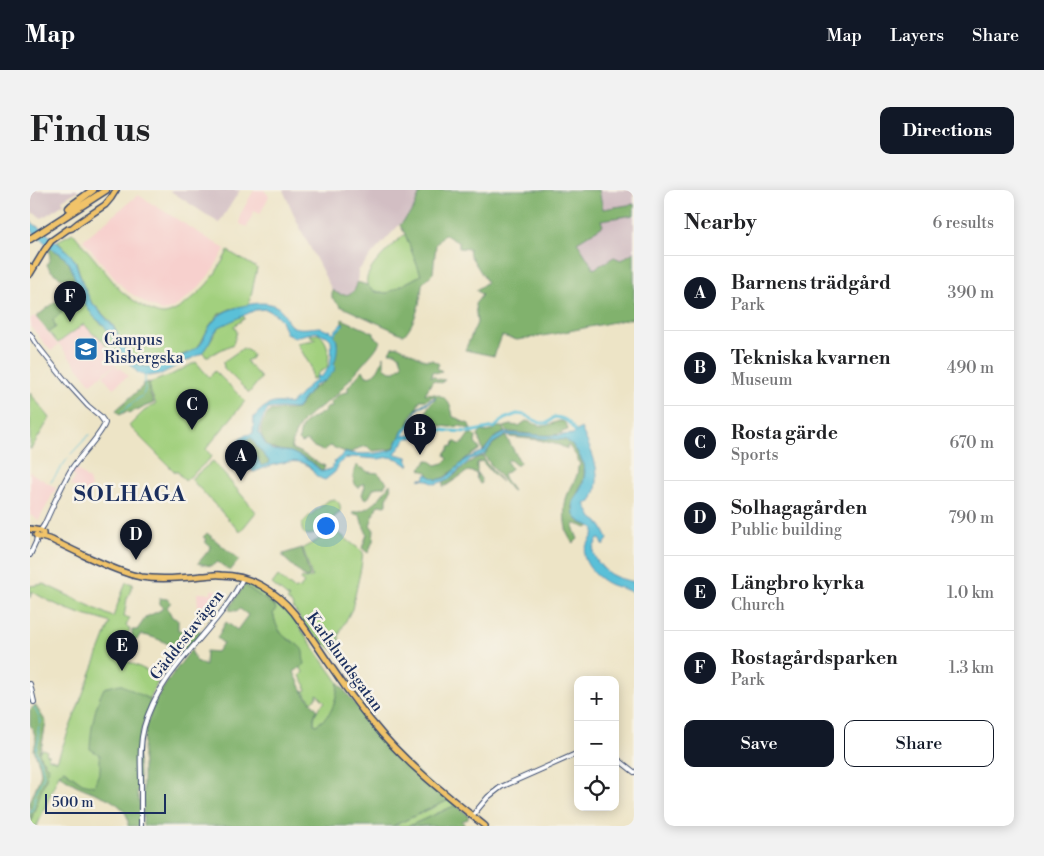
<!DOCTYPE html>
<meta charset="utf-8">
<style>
body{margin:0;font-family:"Libre Bodoni",serif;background:#f2f2f2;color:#202124}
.controls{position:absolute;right:15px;bottom:15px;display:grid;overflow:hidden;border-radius:10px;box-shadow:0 2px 12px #0003}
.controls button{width:45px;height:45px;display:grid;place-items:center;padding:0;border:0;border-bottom:1px solid #e0e0e0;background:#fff;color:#202124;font:25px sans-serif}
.scale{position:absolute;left:15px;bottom:12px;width:121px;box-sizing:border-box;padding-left:5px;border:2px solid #1b2f5e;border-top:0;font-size:14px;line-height:18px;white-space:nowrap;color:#1b2f5e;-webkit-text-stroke:4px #f7f3e8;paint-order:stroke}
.you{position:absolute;left:295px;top:335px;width:18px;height:18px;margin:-12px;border:4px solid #fff;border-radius:50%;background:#1a73e8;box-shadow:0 0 0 8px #1a73e833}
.badge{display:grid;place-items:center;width:32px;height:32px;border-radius:50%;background:#111827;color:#fff;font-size:16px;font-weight:700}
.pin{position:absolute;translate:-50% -41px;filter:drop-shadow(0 1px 2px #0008)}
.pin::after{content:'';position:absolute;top:26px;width:18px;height:15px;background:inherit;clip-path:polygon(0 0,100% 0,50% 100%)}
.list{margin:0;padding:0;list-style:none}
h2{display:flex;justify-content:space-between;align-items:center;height:65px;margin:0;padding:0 20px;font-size:21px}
h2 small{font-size:16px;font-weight:400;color:#757577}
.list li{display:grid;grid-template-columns:32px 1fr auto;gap:15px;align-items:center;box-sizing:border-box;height:75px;padding:0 20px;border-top:1px solid #e0e0e0}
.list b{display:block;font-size:19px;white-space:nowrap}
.list p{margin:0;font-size:16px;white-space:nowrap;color:#757577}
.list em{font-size:16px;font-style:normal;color:#757577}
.actions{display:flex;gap:10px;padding:15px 20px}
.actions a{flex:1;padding:11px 0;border:1px solid #111827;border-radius:10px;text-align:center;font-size:18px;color:#111827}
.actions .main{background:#111827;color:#fff}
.icon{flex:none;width:28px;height:28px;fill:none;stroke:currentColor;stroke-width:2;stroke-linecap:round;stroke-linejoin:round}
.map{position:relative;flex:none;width:604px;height:636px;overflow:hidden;border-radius:10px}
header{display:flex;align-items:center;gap:30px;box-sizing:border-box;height:70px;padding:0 25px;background:#111827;color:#fff}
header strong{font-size:24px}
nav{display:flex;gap:28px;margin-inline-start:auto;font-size:18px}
.intro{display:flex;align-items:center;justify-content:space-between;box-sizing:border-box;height:120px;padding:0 30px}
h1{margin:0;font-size:35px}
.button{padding:12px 22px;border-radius:10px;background:#111827;color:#fff;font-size:18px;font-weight:700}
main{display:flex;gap:30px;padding:0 30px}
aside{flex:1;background:#fff;border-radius:10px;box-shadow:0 2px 12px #0003}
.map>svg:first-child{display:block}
.built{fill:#f7d0cd}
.industrial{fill:#d2bec3}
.green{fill:#a2d07e;stroke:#5e806e}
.forest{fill:#81b26d;stroke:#4e7066}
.water{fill:#5ac0d8;stroke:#3a789b;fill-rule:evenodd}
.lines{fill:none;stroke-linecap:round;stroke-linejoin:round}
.stream{stroke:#5ac0d8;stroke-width:1}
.river{stroke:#5ac0d8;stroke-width:3}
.minor-casing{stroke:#3a4a6e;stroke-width:6}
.major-casing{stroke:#3a4a6e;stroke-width:8}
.highway-casing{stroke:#3a4a6e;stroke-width:9}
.minor{stroke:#fff;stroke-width:4}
.major{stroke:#f1c369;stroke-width:5}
.highway{stroke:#f1c369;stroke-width:6}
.labels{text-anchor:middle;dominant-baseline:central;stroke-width:5;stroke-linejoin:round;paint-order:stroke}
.poi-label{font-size:16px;fill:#1b2f5e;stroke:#f7f3e8;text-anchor:start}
.street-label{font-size:16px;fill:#1b2f5e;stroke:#f7f3e8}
.district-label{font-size:21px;font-weight:bold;letter-spacing:1px;fill:#1b2f5e;stroke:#f7f3e8}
</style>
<header>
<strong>Map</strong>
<nav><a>Map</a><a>Layers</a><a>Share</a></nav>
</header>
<div class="intro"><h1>Find us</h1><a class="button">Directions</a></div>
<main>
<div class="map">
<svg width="604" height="636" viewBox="0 0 604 636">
<rect width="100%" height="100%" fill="#f7f3e8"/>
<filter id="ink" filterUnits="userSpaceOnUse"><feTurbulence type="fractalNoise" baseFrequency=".02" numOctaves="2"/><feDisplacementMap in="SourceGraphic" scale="10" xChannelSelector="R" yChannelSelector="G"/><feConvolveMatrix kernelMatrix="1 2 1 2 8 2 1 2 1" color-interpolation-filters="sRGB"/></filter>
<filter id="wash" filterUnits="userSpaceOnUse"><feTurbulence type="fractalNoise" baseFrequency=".0096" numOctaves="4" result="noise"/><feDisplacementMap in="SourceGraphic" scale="20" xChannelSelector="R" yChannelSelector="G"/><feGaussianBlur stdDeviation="1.12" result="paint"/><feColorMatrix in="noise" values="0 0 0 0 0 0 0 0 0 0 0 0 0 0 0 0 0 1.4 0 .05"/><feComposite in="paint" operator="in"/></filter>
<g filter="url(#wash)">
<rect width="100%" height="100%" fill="#ede4c6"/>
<path class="built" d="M 224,0 L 234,0 L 239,6 L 230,24 L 224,21 L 217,37 L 210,34 L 210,25 Z
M 108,5 L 195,59 L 183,80 L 169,97 L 151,113 L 141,119 L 132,121 L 119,115 L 97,101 L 85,89 L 53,50 Z
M 4,126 L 28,155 L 21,161 L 0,136 L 0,129 Z
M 54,133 L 64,145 L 67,145 L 89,171 L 61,194 L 28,153 Z
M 85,175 L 89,179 L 91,178 L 98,186 L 83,198 L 73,186 Z
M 45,278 L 59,290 L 61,297 L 60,301 L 57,306 L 41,295 L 45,288 L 42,282 Z
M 0,282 L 26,298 L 9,330 L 0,325 Z
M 181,400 L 188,400 L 189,408 L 184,420 L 178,420 L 176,414 L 173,417 L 169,418 L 168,417 L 167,403 L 181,403 Z"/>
<path class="industrial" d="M 0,0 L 49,0 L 32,10 L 34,14 L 12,28 L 0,21 Z
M 139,0 L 210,0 L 189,33 Z
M 253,0 L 391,0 L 383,20 L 344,62 L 328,81 L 327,96 L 322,102 L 315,106 L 308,105 L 302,100 L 269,36 Z
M 569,0 L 603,0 L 604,14 L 573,19 Z
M 603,25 L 604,27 L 604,62 L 591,70 L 584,67 L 564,80 L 547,51 L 572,36 L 571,30 Z"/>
<path class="green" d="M 43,43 L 91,101 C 101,109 120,123 132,124 C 147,125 173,100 182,88 C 188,80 193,70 198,61 L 227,78 L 219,115 L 200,119 L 189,124 L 180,135 L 170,154 L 162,161 L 122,177 L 109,175 L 96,160 L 83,135 L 61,111 L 53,95 L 46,71 L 27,51 Z
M 375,44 L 391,85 L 357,103 C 308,100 361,57 375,44 Z
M 52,109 L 57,117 L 70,133 L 74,135 L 90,160 L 84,165 L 67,145 L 64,145 L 54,134 L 28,153 L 19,142 L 26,137 L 22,130 L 38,117 Z
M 212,125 L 215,128 L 204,136 L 207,142 L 203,154 L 176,167 L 173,162 L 189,137 Z
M 289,144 C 299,153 300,165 297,178 L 288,183 L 286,188 L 282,189 L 281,177 L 267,153 L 285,150 L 286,148 L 282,148 L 280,145 Z
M 213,158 L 222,163 L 222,168 L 216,171 L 231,188 L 219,203 L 194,178 L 193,172 Z
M 166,172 L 179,187 L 185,181 L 215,211 L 176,259 L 182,267 L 155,291 L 148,282 L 145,282 L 99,236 L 114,221 L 126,214 L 121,203 L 119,193 L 141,185 Z
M 0,203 L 20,228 L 1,259 L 0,259 Z
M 183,271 L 226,322 L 210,342 L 161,289 Z
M 304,309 C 310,312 312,317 309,323 L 284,344 C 280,345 276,346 273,342 C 272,340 271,336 272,334 C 274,329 294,314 299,310 Z
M 301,340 L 306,341 L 333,362 L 331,378 L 322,419 L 311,440 L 309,446 L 310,466 L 280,442 L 263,418 L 262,414 L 257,410 L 259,408 L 242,394 L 248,386 L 265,400 L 267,398 L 269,399 L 274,393 L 271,391 L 272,388 L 275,389 L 282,387 L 273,358 L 288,350 Z
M 96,392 L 103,394 L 97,409 L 94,427 L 100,428 L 96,436 L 100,439 L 89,467 L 130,487 L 93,567 L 95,606 L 52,593 L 34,580 L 29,584 L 7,636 L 1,636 L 1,630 L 10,602 L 16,589 L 15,572 L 11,569 L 9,562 L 12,559 L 17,561 L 16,564 L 19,565 L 18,568 L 27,571 L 80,433 C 72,429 65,428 57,426 C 40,421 16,411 2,401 L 0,408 L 0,396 L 14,394 L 83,427 Z
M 216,393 L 233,400 L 241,405 L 255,417 L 308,492 C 307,510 303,525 286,535 L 284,534 C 284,524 287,519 295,512 L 287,504 L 287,507 L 282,512 L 272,500 L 275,501 L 276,500 L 275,498 L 276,496 L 270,486 L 273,482 L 270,477 L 275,473 L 263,451 L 254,447 L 246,435 L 243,423 L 245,416 L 214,395 Z
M 419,610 L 426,615 L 379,636 L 363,636 Z"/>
<path class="forest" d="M 391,0 L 569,0 L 573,19 L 604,14 L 604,25 L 571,30 L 573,36 L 547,52 L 564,79 L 584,67 L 591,70 L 604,62 L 604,128 L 524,144 L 487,150 L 472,146 L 464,166 L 435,160 L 447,133 L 445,114 L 452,105 L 446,100 L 457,92 L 440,65 L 439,59 L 429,58 L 429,53 L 414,44 L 406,54 L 403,83 L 392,94 C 391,111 386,132 374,145 L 310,116 L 302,108 L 302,100 C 312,108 326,106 327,92 L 337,95 L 342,100 L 346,102 L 357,103 L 391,85 L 375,44 L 370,35 L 383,20 Z
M 21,58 C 38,68 39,72 46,90 L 41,92 C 31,87 22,85 17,75 L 20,68 L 19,60 Z
M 47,95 L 52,109 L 38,117 L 23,130 L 26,137 L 19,142 L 6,127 Z
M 312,129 L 344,143 L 344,146 L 351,151 L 344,161 L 308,203 L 296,213 L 283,222 L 273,231 L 265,244 L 261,258 C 265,261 269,261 273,264 C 280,268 287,273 295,276 L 293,281 C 289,279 288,276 284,274 C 278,269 270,266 263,263 C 256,260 251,261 244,259 C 240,258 237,256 235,252 C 227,240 232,232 240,221 C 250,219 258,221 267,219 L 282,199 L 296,190 L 305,177 L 304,174 L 307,152 L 303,145 L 314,134 L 312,133 Z
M 368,156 L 395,170 L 402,170 L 409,174 L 407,178 L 412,181 L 405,183 L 404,181 L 402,182 L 401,187 L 404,186 L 407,189 L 415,190 L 411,193 L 403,190 L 395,204 C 412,202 421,210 423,227 L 430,229 L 431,231 L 439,234 L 441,240 L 431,236 L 420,237 L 399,234 C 391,224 399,215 406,208 L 403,206 L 396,210 L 390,210 L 386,220 L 383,222 L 378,235 L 373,240 L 365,256 L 362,259 L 342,261 L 337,256 L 329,258 L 322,262 L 318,263 L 300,256 L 293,261 L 282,256 L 280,253 L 276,251 L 272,253 L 269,250 C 271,230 278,231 294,222 L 296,222 L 295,219 L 298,216 L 301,217 L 302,215 L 300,214 C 303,208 311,202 318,202 L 318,197 L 333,180 L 336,186 C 348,186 350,175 354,166 L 354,177 L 360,181 L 366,181 L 368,178 L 373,175 L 370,166 L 365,162 L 359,162 L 362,157 Z
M 119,192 L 120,204 L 124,213 L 99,223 L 97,221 L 90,225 L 86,220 L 112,197 L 113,194 Z
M 496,231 C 501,232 506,235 512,236 C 522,237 535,222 538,240 L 532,242 L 532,243 C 514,249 495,242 477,242 L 474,237 L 481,235 L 489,236 Z
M 468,237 L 472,237 L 475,242 L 464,248 L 453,261 L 448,246 L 451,241 L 458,242 Z
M 439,244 L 443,244 L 446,247 L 445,253 L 450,259 C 444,264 438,266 433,271 C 425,279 418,287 407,290 L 399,286 L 397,282 L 391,280 L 390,278 L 395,274 L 397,270 L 399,270 L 406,275 L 414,273 L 418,269 L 415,265 L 416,262 L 419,260 L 419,257 L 423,256 L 424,252 L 426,252 L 429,254 L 432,254 Z
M 478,245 C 492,245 507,249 521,249 C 526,250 531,248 536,250 C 546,255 556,276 554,287 C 553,297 543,307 543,315 C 542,317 544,320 544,322 C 546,332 551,333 560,336 L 557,338 L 546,334 L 544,334 L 544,339 L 548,349 L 544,353 C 534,347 533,321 536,309 C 539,298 548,290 548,277 L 550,275 L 547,267 L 539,256 L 537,256 L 537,259 L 529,255 L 509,250 L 480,247 Z
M 476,246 L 490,272 L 488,275 L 486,275 L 480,270 L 478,270 L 477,272 L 481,278 L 478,282 L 474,283 L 473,286 L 483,301 L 481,300 L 461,275 L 454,265 L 464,253 Z
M 222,247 C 226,258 235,264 240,273 L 238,275 L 231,276 L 227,267 L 208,259 L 208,255 L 214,248 Z
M 453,266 L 456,273 L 472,292 L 463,284 L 452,271 L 447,273 L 447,283 L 451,289 L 452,293 L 450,294 L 446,287 L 447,286 L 446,283 L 438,281 L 417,295 L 413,297 L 413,293 C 429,286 434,271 453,266 Z
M 326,276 L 328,276 L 330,278 L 332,278 L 338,282 L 348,283 L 357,292 L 354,297 L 348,297 L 344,298 L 339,307 L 336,309 L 333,307 L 332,304 L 335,297 L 334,294 L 332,294 L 329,298 C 322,294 322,283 326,276 Z
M 360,294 L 361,299 L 357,308 L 357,315 L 355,316 L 350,315 L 347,316 L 340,335 L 344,340 L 343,351 L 338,363 L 332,358 L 337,344 L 332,333 L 330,325 L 323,324 L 323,322 C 340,321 351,307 360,294 Z
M 177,343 L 209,370 L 200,381 L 188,372 L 181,376 L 168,373 L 179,360 L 180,356 L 175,352 L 176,349 L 173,347 Z
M 272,358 L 280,386 L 276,388 L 253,367 L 253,364 Z
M 214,395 L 245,416 L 246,420 L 243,423 C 245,431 247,440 254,446 C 259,451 266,452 271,458 C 275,462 272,468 275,474 L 264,482 L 274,504 L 287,519 L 284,527 L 284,534 L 286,535 C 303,525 307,510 308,492 L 343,537 L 366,563 L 419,610 L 363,636 L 113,636 C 113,619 113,603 113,586 C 113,572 112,558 115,544 C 120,511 142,485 161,460 L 165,470 L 175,476 L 176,461 L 187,462 L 193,453 L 187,448 L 196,432 L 207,440 L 218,425 L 210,419 L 206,421 L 199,420 C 201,413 210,403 214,395 Z
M 130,408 L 137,409 L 141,412 L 137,417 L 142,427 L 148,430 L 148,440 C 156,442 165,439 173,442 L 156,460 L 151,467 C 150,465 148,461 145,458 C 138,453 118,444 110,445 L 107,450 L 102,449 L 102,440 L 107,440 L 116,427 L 131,420 L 133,417 L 130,414 Z
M 90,494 L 121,510 L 113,534 L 109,551 L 108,567 L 110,596 L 107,602 L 110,615 L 109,636 L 98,636 C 101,611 63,604 46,595 C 40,592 34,588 29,584 L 34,580 L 52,593 L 64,596 L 70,580 L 70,565 L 60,559 C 61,538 64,518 74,498 Z
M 5,515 L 16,532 L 12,555 L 9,562 L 11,569 L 19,579 L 1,630 L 1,636 L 0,636 L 0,612 L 9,590 L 11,583 L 10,576 L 4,560 L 6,550 L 3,539 L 0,535 L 0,520 Z
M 426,615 L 438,625 L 438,629 L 432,631 L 434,634 L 433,636 L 379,636 Z"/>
<path class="water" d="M 0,31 L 20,46 L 40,64 L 45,71 L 53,95 L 61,112 L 83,136 L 96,160 L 109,176 C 113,176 117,177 120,177 C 130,177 164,162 170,155 C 172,153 174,149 175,145 C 181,133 188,123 202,119 C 215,115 238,108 250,119 C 255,123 256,131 260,135 C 267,141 283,137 291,137 L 293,139 L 298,141 L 300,140 L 303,143 L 312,133 L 314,135 L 304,145 C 305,147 307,150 307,153 C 308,158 306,170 304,174 L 305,177 L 304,181 L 296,190 L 286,194 L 282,198 L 267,218 L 264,219 L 251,218 L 238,219 L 234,226 L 230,235 L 229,243 L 236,255 L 242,260 L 261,262 L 281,272 L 292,282 L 302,278 L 305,271 L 315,263 C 330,264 349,265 364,259 L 373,240 L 380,233 L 386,220 L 391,215 L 404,208 L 406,208 L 403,209 C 399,214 393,214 388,219 C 385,222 384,227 382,231 L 382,233 L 385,233 L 387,230 L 389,230 L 396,232 L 389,231 L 386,234 L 397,235 L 395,236 L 389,236 L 392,240 L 384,235 L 380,236 L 373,246 L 387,244 L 397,242 L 398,243 L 390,247 L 377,248 C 372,252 371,258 366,262 L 365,264 L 377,267 L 378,272 L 380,275 L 378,274 L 378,276 L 368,269 L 360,267 L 348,269 L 323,267 L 314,269 L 309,274 L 305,282 L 295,290 C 292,289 290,288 288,287 C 283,284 282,278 277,275 C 265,266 236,277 224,282 C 214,277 200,259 209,249 C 213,245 218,245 223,243 L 224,227 C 232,218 240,211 252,213 C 255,213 258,214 260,214 C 270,207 275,197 286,190 L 287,185 L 290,187 C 303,178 302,164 301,150 L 297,146 L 286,142 L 264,147 L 259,145 L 256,143 L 251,130 L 245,124 L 236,119 L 225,120 L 189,137 L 183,144 L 179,153 L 172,163 L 131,184 L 118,186 L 108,183 L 95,168 L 74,135 L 64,127 L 57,117 L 50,104 L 40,74 L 31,64 L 21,58 L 0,39 ZM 219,248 L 222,248 C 226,258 235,264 240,273 L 231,276 L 227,267 L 216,263 L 208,259 C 208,254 210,252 213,249 L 217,251 L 218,250 Z
M 551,238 C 562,263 575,285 561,312 L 555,314 L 562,328 L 568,332 L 572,337 L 578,349 L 573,356 L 572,352 L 570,349 L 568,349 C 566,353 563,357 563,361 C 564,370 576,383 584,386 C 590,389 597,390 604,392 L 604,404 C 597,399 590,398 582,395 C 571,391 555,377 554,364 C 554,354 565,349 564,338 L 551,332 L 547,329 L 544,325 L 543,313 L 553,294 L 555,282 L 554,274 L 547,261 L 543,256 L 536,250 L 476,245 L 463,253 L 455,264 L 441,269 L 418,290 L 405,294 L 400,292 L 398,290 L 389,289 L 394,289 L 396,284 L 407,290 L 415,288 L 419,285 L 436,269 L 454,261 L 463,249 L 475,243 L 522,246 L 543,244 Z"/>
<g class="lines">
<path class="stream" d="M 90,223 L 113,205 L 115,200 L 115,185
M 41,264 L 59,245
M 21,292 L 38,268
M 0,513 L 1,513
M 0,623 L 3,618 L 6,602 L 14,585 L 11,573 L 6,562 L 6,559 L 9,548 L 8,541 L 11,531 L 4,517"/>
<path class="river" d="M 394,244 L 403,239 L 419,241 L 439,242 L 465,237 L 474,229 L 487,224 L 495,225 L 502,229 L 511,233 L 518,233 L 524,227 C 536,228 538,231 545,241"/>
</g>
</g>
<g filter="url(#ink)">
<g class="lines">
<g class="minor-casing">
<path id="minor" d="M 0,144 L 7,155 L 38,194 L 58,216 L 70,226 L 75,233 C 72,244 50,266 42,278 C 31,296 23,316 14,335 L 10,341
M 0,365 L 6,352 L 7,346
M 0,494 L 4,512
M 585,567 L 604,582
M 442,626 L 458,607 L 471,597 L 548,563
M 111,636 C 111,622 111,608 111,594 C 111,575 109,556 114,537 C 130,477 187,442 213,388"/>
</g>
<g class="major-casing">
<path id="major" d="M 0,84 L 14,61 L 21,51 L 38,39 L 42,38 L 48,33 L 75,15 L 81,8 L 86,0
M 0,339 L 11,341 L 13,343 L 13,346 L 11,347 L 8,347 L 6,345
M 11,347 L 22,350 C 32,355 43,360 53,365 C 72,373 90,383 111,387 C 131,390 152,388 172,386 C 178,386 185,384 191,385 C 220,385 246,401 264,423 C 291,459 313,498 342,532 C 374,572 415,604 455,636"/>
</g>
<g class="highway-casing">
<path id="highway" d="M 39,18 L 41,16 L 63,0
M 0,49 L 76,0
M 0,77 L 1,78"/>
</g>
<use href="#minor" class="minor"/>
<use href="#major" class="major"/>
<use href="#highway" class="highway"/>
</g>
</g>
<defs>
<g id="university-square" transform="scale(1.25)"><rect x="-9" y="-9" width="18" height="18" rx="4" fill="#1f6fb2" stroke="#f7f3e8"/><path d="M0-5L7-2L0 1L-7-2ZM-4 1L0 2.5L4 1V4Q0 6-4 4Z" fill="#fff"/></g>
</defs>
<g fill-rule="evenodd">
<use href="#university-square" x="56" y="159"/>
</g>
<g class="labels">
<g class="poi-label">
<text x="74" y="150">Campus<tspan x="74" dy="18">Risbergska</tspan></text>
</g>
<g class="street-label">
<text transform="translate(157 445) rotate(-52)">Gäddestavägen</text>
<text transform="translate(315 472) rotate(54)">Karlslundsgatan</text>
</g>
<g class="district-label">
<text x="100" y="305">SOLHAGA</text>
</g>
</g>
</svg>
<div class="controls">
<button>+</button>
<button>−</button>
<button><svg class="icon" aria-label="locate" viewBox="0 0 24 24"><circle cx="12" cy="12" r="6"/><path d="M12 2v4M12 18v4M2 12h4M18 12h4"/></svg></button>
</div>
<div class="scale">500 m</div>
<div class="you"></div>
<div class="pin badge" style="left:211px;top:291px">A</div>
<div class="pin badge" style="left:390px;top:265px">B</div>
<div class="pin badge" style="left:162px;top:240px">C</div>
<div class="pin badge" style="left:106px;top:370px">D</div>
<div class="pin badge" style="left:92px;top:481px">E</div>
<div class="pin badge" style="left:40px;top:132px">F</div>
</div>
<aside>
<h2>Nearby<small>6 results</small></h2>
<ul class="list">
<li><span class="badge">A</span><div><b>Barnens trädgård</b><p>Park</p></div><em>390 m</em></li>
<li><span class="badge">B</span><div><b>Tekniska kvarnen</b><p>Museum</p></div><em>490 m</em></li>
<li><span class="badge">C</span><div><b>Rosta gärde</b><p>Sports</p></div><em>670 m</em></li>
<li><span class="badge">D</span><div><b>Solhagagården</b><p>Public building</p></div><em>790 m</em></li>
<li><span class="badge">E</span><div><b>Längbro kyrka</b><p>Church</p></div><em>1.0 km</em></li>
<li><span class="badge">F</span><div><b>Rostagårdsparken</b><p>Park</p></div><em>1.3 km</em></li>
</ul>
<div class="actions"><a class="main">Save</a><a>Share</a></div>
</aside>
</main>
